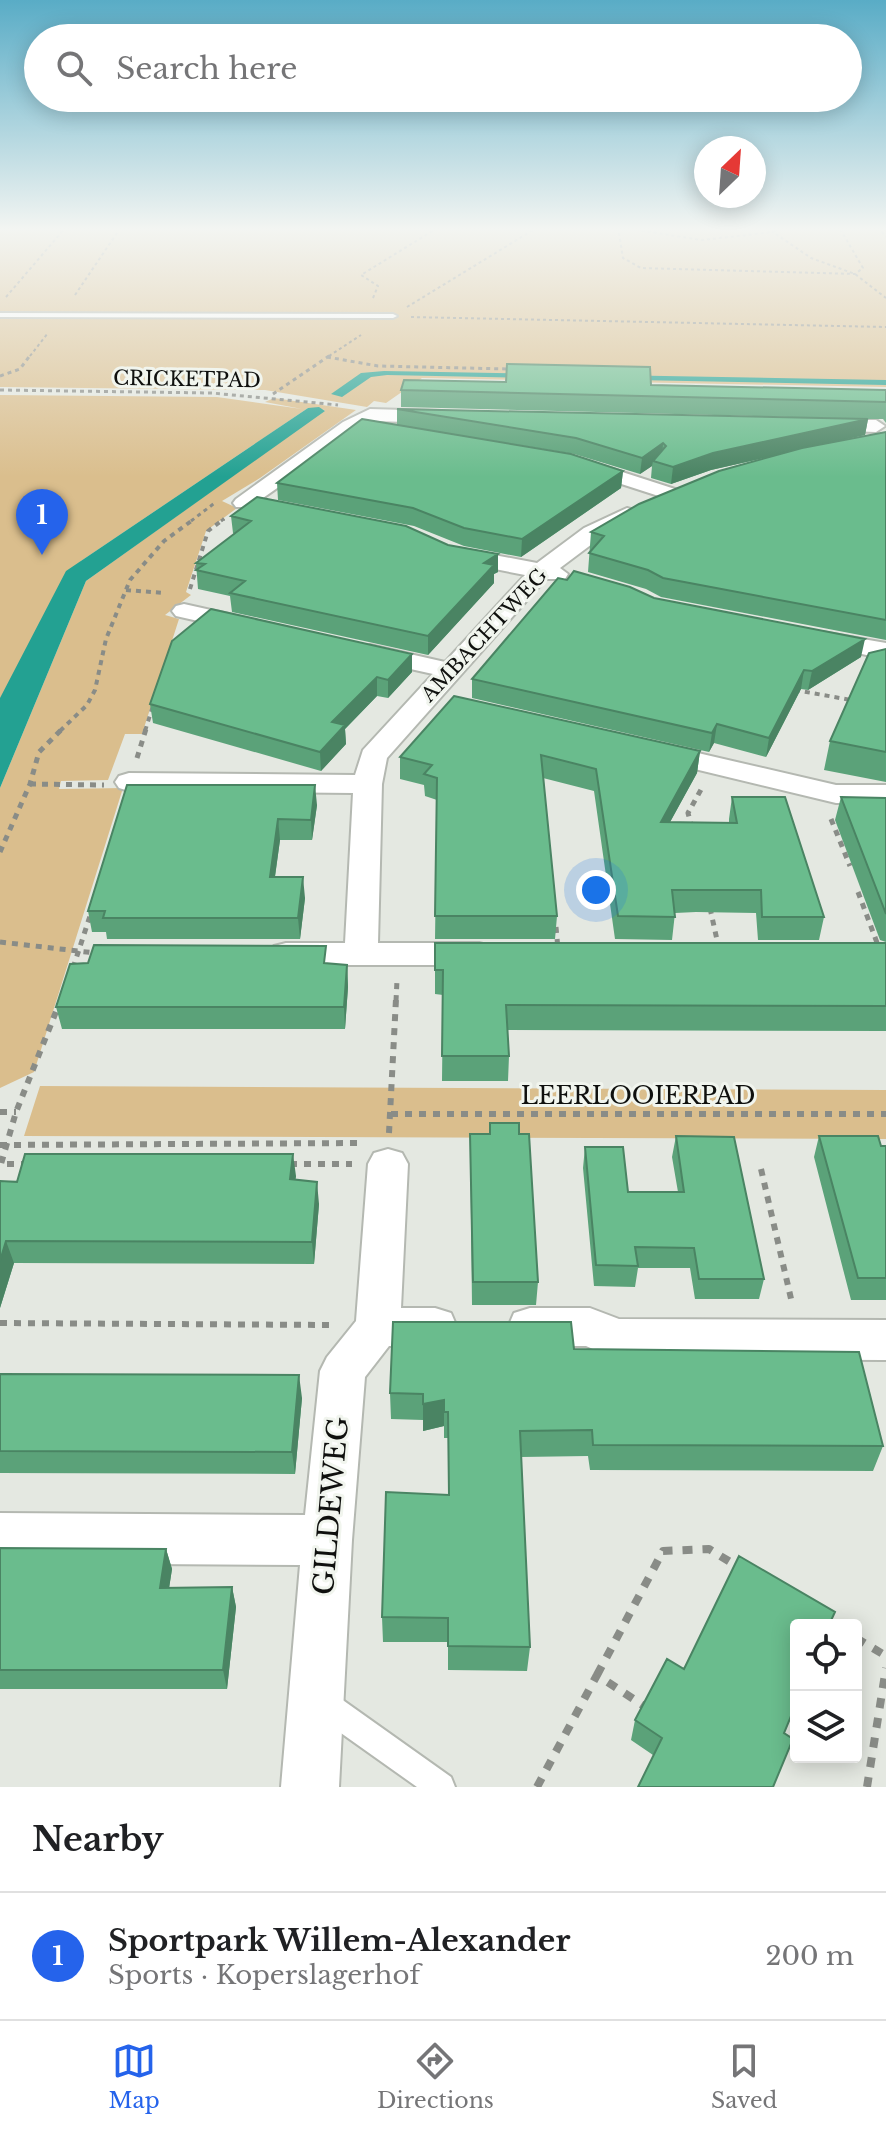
<!DOCTYPE html>
<meta charset="utf-8">
<style>
body{margin:0;font-family:"Libre Baskerville",serif;background:#f2f2f2;color:#202124}
.controls{position:absolute;right:24px;bottom:24px;display:grid;overflow:hidden;border-radius:8px;box-shadow:0 4px 20px #0003}
.controls button{width:72px;height:72px;display:grid;place-items:center;padding:0;border:0;border-bottom:2px solid #e0e0e0;background:#fff;color:#202124;font:40px sans-serif}
.compass{position:absolute;left:694px;top:136px;width:72px;height:72px;border-radius:50%;background:#fff;box-shadow:0 4px 20px #0003;rotate:25deg}
.you{position:absolute;left:596px;top:890px;width:28px;height:28px;margin:-20px;border:6px solid #fff;border-radius:50%;background:#1a73e8;box-shadow:0 0 0 12px #1a73e833}
.badge{display:grid;place-items:center;width:52px;height:52px;border-radius:50%;background:#2563eb;color:#fff;font-size:26px;font-weight:700}
.pin{position:absolute;translate:-50% -66px;filter:drop-shadow(0 2px 4px #0008)}
.pin::after{content:'';position:absolute;top:42px;width:28px;height:24px;background:inherit;clip-path:polygon(0 0,100% 0,50% 100%)}
.list{margin:0;padding:0;list-style:none}
h2{display:flex;justify-content:space-between;align-items:center;height:104px;margin:0;padding:0 32px;font-size:34px}
h2 small{font-size:26px;font-weight:400;color:#757577}
.list li{display:grid;grid-template-columns:52px 1fr auto;gap:24px;align-items:center;box-sizing:border-box;height:128px;padding:0 32px;border-top:2px solid #e0e0e0}
.list b{display:block;font-size:30px;white-space:nowrap}
.list p{margin:0;font-size:26px;white-space:nowrap;color:#757577}
.list em{font-size:26px;font-style:normal;color:#757577}
.icon{flex:none;width:44px;height:44px;fill:none;stroke:currentColor;stroke-width:2;stroke-linecap:round;stroke-linejoin:round}
.map{position:relative;flex:none;width:886px;height:1787px;overflow:hidden}
.search{position:absolute;background:#fff;box-shadow:0 4px 20px #0003;left:24px;right:24px;top:24px;height:88px;display:flex;align-items:center;gap:20px;box-sizing:border-box;padding:0 28px;border-radius:44px;color:#757577;font-size:30px}
.sheet{height:232px;background:#fff}
nav{display:flex;justify-content:space-around;align-items:center;box-sizing:border-box;height:112px;border-top:2px solid #e0e0e0;background:#fff;font-size:22px;color:#757577}
nav a{display:grid;justify-items:center;gap:4px}
nav .on{color:#2563eb}
.map>svg:first-child{display:block}
.green{fill:#dabe8d}
.water{fill:#23a192}
.lines{fill:none;stroke-linecap:round;stroke-linejoin:round}
.service-casing{stroke:#b4b8b1;stroke-width:4}
.minor-casing{stroke:#b4b8b1;stroke-width:4}
.path-far5{stroke:#898c87;stroke-width:2;stroke-dasharray:3 3;stroke-linecap:butt}
.path-far4{stroke:#898c87;stroke-width:3;stroke-dasharray:4 4;stroke-linecap:butt}
.path-far3{stroke:#898c87;stroke-width:4;stroke-dasharray:5 5;stroke-linecap:butt}
.path-far2{stroke:#898c87;stroke-width:5;stroke-dasharray:6 6;stroke-linecap:butt}
.path-far1{stroke:#898c87;stroke-width:6;stroke-dasharray:7 7;stroke-linecap:butt}
.path{stroke:#898c87;stroke-width:8;stroke-dasharray:10 10;stroke-linecap:butt}
.service{fill:#fff;fill-rule:evenodd}
.minor{fill:#fff;fill-rule:evenodd}
.wall{fill:#5ba279}
.shaded-wall{fill:#4a8463}
.building{fill:#6abc8d;stroke:#4a8463;stroke-width:2}
.labels{text-anchor:middle;dominant-baseline:central;stroke-width:6;stroke-linejoin:round;paint-order:stroke}
.far-street-label{font-size:20px;fill:#0f100e;stroke:#f1f5ee}
.street-label{font-size:24px;fill:#0f100e;stroke:#f1f5ee}
.near-street-label{font-size:28px;fill:#0f100e;stroke:#f1f5ee}
</style>
<div class="map">
<svg width="886" height="1787" viewBox="0 0 886 1787">
<rect width="100%" height="100%" fill="#e4e8e1"/>
<path class="green" d="M 0,227 L 886,227 L 886,387 L 422,378 L 386,403 L 374,401 L 367,407 L 265,390 L 0,387 Z
M 0,395 L 217,397 L 302,409 L 265,402 L 274,398 L 356,410 L 260,478 L 222,501 L 237,508 L 206,531 L 186,592 L 191,595 L 165,615 L 179,619 L 142,734 L 125,734 L 108,780 L 61,781 L 59,789 L 123,788 L 34,1072 L 0,1088 L 0,788 L 86,581 L 325,410 L 308,408 L 81,561 L 0,701 Z
M 40,1086 L 886,1090 L 886,1139 L 24,1136 Z"/>
<path class="water" d="M 384,371 L 886,380 L 886,385 L 387,375 L 371,377 L 342,397 L 331,394 L 361,373 Z
M 319,407 L 325,411 L 86,581 L 0,788 L 0,698 L 66,571 L 308,408 Z"/>
<g class="lines">
<g class="service-casing">
<path id="service" d="M 0,313 L 393,314 L 397,316 L 393,318 L 0,317 Z
M 327,1692 L 337,1696 L 451,1777 L 455,1787 L 417,1787 L 317,1716 L 313,1706 L 317,1696 Z"/>
</g>
<g class="minor-casing">
<path id="minor" d="M 370,409 L 441,411 L 450,417 L 441,423 L 373,421 L 250,507 L 236,507 L 233,503 L 236,499 L 343,422 Z
M 823,420 L 876,420 L 885,426 L 876,432 L 816,430 L 814,426 L 816,422 Z
M 582,459 L 678,490 L 681,494 L 671,500 L 575,469 L 572,465 L 575,461 Z
M 627,508 L 634,510 L 638,514 L 634,518 L 600,538 L 560,568 L 568,574 L 565,579 L 546,579 L 387,758 L 382,784 L 378,943 L 479,943 L 491,946 L 496,954 L 491,962 L 479,965 L 286,965 L 274,962 L 269,954 L 274,946 L 286,943 L 345,943 L 353,793 L 129,791 L 119,788 L 115,782 L 119,776 L 129,773 L 355,775 L 363,750 L 433,674 L 361,658 L 357,653 L 361,648 L 370,645 L 445,662 L 525,575 L 449,560 L 446,555 L 449,550 L 457,548 L 537,563 L 584,528 Z
M 184,604 L 256,620 L 259,625 L 256,630 L 247,632 L 176,616 L 172,611 L 176,606 Z
M 822,632 L 886,643 L 886,659 L 813,644 L 810,639 L 813,634 Z
M 659,744 L 836,785 L 886,785 L 886,803 L 836,803 L 649,758 L 645,752 L 649,746 Z
M 388,1149 L 402,1153 L 408,1164 L 401,1308 L 435,1308 L 451,1313 L 457,1327 L 451,1341 L 435,1346 L 389,1346 L 365,1377 L 352,1540 L 339,1787 L 281,1787 L 300,1565 L 0,1563 L 0,1513 L 305,1515 L 320,1371 L 327,1357 L 356,1321 L 368,1164 L 374,1153 Z
M 530,1308 L 590,1308 L 619,1319 L 886,1320 L 886,1360 L 616,1359 L 586,1346 L 530,1346 L 514,1341 L 508,1327 L 514,1313 Z"/>
</g>
<path class="path-far5" d="M 618,227 L 623,258 L 641,268 L 855,274 L 863,268 L 839,227
M 618,227 L 702,240 L 773,232
M 780,227 L 773,232 L 811,258 L 855,274 L 886,298
M 878,227 L 886,237
M 75,295 L 121,227
M 6,297 L 66,227
M 373,298 L 378,286 L 361,275 L 439,227
M 407,307 L 538,227
M 411,317 L 886,327
M 30,356 L 48,333
M 329,356 L 361,335"/>
<path class="path-far4" d="M 327,357 L 378,366 L 509,369
M 0,376 L 20,369 L 31,354
M 0,390 L 212,393 L 338,405
M 273,394 L 332,354
M 191,521 L 216,502
M 221,521 L 225,518"/>
<path class="path-far3" d="M 190,589 L 208,531 L 224,519
M 126,590 L 165,593
M 795,690 L 851,700
M 60,731 L 87,705 L 95,690 L 106,639 L 130,580 L 164,541 L 194,519
M 145,731 L 153,706"/>
<path class="path-far2" d="M 137,758 L 146,729
M 30,784 L 104,785
M 831,819 L 850,866
M 692,828 L 688,813 L 703,786
M 0,852 L 30,784 L 39,752 L 62,729
M 858,892 L 879,948
M 710,908 L 719,949
M 556,927 L 558,949
M 0,942 L 95,953
M 73,968 L 91,913
M 396,1001 L 397,980"/>
<path class="path-far1" d="M 0,1112 L 16,1112
M 391,1114 L 886,1114
M 389,1133 L 396,999
M 0,1145 L 359,1143
M 28,1164 L 1,1164 L 16,1112 L 59,1004
M 290,1164 L 352,1164
M 761,1169 L 792,1303
M 0,1323 L 331,1325"/>
<path class="path" d="M 856,1638 L 886,1656
M 597,1675 L 663,1551 L 709,1549 L 740,1568
M 537,1787 L 597,1675 L 647,1708
M 867,1787 L 886,1668"/>
<use href="#service" class="service"/>
<use href="#minor" class="minor"/>
</g>
<path class="wall" d="M 651,385 L 886,390 L 886,423 L 883,419 L 868,419 L 865,435 L 832,442 L 886,432 L 886,640 L 661,597 L 646,589 L 588,572 L 591,532 L 781,454 L 711,470 L 671,484 L 651,478 L 652,466 L 640,474 L 574,454 L 397,425 L 397,409 L 868,419 L 401,407 L 401,390 Z
M 623,471 L 621,488 L 521,557 L 464,546 L 414,526 L 278,500 L 277,483 Z
M 231,516 L 448,545 L 498,554 L 498,572 L 494,574 L 494,583 L 428,655 L 232,612 L 230,596 L 198,589 L 196,563 L 234,534 L 233,533 Z
M 654,598 L 861,657 L 808,690 L 801,689 L 766,757 L 714,743 L 709,752 L 472,698 L 472,679 Z
M 886,649 L 886,782 L 824,770 L 830,741 Z
M 412,654 L 412,672 L 388,698 L 377,696 L 345,729 L 346,744 L 321,771 L 153,723 L 150,704 Z
M 700,751 L 697,773 L 670,822 L 729,823 L 729,819 L 732,797 L 824,917 L 819,940 L 758,940 L 756,913 L 696,912 L 675,913 L 672,940 L 615,939 L 594,791 L 543,778 L 557,916 L 555,939 L 435,939 L 437,800 L 425,796 L 424,785 L 400,779 L 400,757 Z
M 127,785 L 317,805 L 312,840 L 280,840 L 275,877 L 305,898 L 300,939 L 107,939 L 106,932 L 92,932 L 88,911 Z
M 841,797 L 886,798 L 886,942 L 880,940 L 835,820 Z
M 435,943 L 886,943 L 886,1031 L 507,1030 L 509,1056 L 508,1081 L 442,1081 L 443,995 L 435,994 Z
M 328,963 L 347,965 L 348,987 L 345,1029 L 62,1029 L 56,1007 Z
M 470,1134 L 519,1134 L 538,1282 L 536,1305 L 472,1305 Z
M 676,1136 L 764,1279 L 759,1299 L 695,1299 L 690,1268 L 638,1268 L 635,1287 L 594,1286 L 583,1168 L 585,1147 L 628,1192 L 678,1192 L 672,1157 Z
M 819,1136 L 886,1146 L 886,1300 L 851,1300 L 814,1157 Z
M 296,1176 L 295,1179 L 319,1204 L 314,1264 L 14,1263 L 0,1308 L 0,1181 Z
M 574,1349 L 883,1446 L 873,1471 L 590,1470 L 588,1456 L 521,1457 L 530,1647 L 527,1671 L 448,1670 L 448,1642 L 383,1642 L 382,1617 L 448,1495 L 448,1438 L 444,1438 L 444,1426 L 423,1431 L 423,1420 L 391,1419 L 390,1393 Z
M 0,1374 L 302,1398 L 295,1474 L 0,1473 Z
M 0,1548 L 166,1549 L 172,1569 L 169,1588 L 232,1587 L 236,1607 L 227,1689 L 0,1689 Z
M 835,1612 L 653,1755 L 631,1740 L 635,1720 L 684,1669 Z"/>
<path class="shaded-wall" d="M 868,419 L 865,435 L 711,470 L 671,484 L 673,467 L 713,453 Z
M 663,443 L 662,460 L 653,461 L 652,466 L 640,474 L 642,458 Z
M 623,471 L 621,488 L 521,557 L 522,539 Z
M 498,554 L 498,572 L 494,574 L 494,583 L 428,655 L 428,636 L 484,563 Z
M 865,639 L 861,657 L 808,690 L 812,671 Z
M 412,654 L 412,672 L 388,698 L 388,680 Z
M 804,670 L 801,689 L 766,757 L 769,738 Z
M 377,677 L 377,696 L 345,729 L 346,744 L 321,771 L 320,752 L 332,722 Z
M 717,724 L 714,743 L 709,752 L 712,733 Z
M 700,751 L 697,773 L 658,844 L 661,822 Z
M 315,785 L 317,805 L 312,840 L 311,820 Z
M 278,819 L 280,840 L 272,897 L 270,877 Z
M 303,877 L 305,898 L 300,939 L 298,918 Z
M 347,965 L 348,987 L 345,1029 L 344,1007 Z
M 293,1154 L 296,1176 L 293,1201 L 290,1179 Z
M 317,1182 L 319,1204 L 314,1264 L 312,1242 Z
M 6,1241 L 14,1263 L 0,1308 L 0,1261 Z
M 299,1375 L 302,1398 L 295,1474 L 292,1452 Z
M 444,1400 L 444,1426 L 423,1431 L 423,1404 Z
M 166,1549 L 172,1569 L 166,1608 L 160,1588 Z
M 232,1587 L 236,1607 L 227,1689 L 223,1670 Z"/>
<path class="building" d="M 507,364 L 650,367 L 651,385 L 886,390 L 886,402 L 401,390 L 404,380 L 506,382 Z
M 397,409 L 868,419 L 713,453 L 673,467 L 653,461 L 666,446 L 663,443 L 642,458 L 576,438 Z
M 362,419 L 571,454 L 623,471 L 522,539 L 464,528 L 413,508 L 277,483 Z
M 886,432 L 886,620 L 663,578 L 648,570 L 589,553 L 604,536 L 591,532 L 639,504 L 719,471 L 802,448 Z
M 257,497 L 406,526 L 448,545 L 498,554 L 484,563 L 494,565 L 428,636 L 230,593 L 245,581 L 196,570 L 205,564 L 196,563 L 251,521 L 231,516 Z
M 574,571 L 630,587 L 654,598 L 865,639 L 812,671 L 804,670 L 769,738 L 717,724 L 712,733 L 472,679 L 558,578 L 567,580 Z
M 211,609 L 412,654 L 388,680 L 377,677 L 332,722 L 345,725 L 320,752 L 150,704 L 172,641 Z
M 886,649 L 886,752 L 830,741 L 869,653 Z
M 454,696 L 700,751 L 661,822 L 737,823 L 732,797 L 785,797 L 824,917 L 762,917 L 761,890 L 672,890 L 675,917 L 618,916 L 596,769 L 541,755 L 557,916 L 435,916 L 437,778 L 424,774 L 432,765 L 400,757 Z
M 127,785 L 315,785 L 311,820 L 278,819 L 270,877 L 303,877 L 298,918 L 103,918 L 105,911 L 88,911 Z
M 841,797 L 886,798 L 886,914 Z
M 435,943 L 886,943 L 886,1006 L 506,1005 L 509,1056 L 442,1056 L 443,970 L 435,970 Z
M 94,945 L 326,946 L 324,963 L 347,965 L 344,1007 L 56,1007 L 70,964 L 88,963 Z
M 490,1123 L 519,1123 L 519,1134 L 529,1134 L 538,1282 L 473,1282 L 470,1134 L 490,1134 Z
M 676,1136 L 734,1137 L 764,1279 L 699,1279 L 694,1248 L 635,1247 L 638,1266 L 596,1265 L 585,1147 L 623,1147 L 628,1192 L 684,1192 Z
M 819,1136 L 878,1136 L 881,1146 L 886,1146 L 886,1278 L 858,1278 Z
M 25,1154 L 293,1154 L 290,1179 L 317,1182 L 312,1242 L 6,1241 L 0,1261 L 0,1181 L 17,1182 Z
M 393,1322 L 571,1322 L 574,1349 L 859,1352 L 883,1446 L 593,1445 L 592,1430 L 520,1431 L 530,1647 L 448,1646 L 448,1618 L 382,1617 L 386,1492 L 449,1495 L 448,1412 L 444,1412 L 444,1400 L 423,1404 L 423,1394 L 390,1393 Z
M 0,1374 L 299,1375 L 292,1452 L 0,1451 Z
M 0,1548 L 166,1549 L 160,1588 L 232,1587 L 223,1670 L 0,1670 Z
M 739,1556 L 835,1612 L 829,1625 L 796,1625 L 796,1704 L 784,1733 L 793,1739 L 773,1787 L 638,1787 L 662,1738 L 635,1720 L 667,1659 L 684,1669 Z"/>
<linearGradient id="sky" x2="0" y2="1"><stop stop-color="#59acc6"/><stop offset="0.48" stop-color="#f3f5f2"/><stop offset="1" stop-color="#f3f5f2" stop-opacity="0"/></linearGradient>
<rect width="886" height="477" fill="url(#sky)"/>
<g class="labels">
<g class="far-street-label">
<text transform="translate(187 379) rotate(1)">CRICKETPAD</text>
<text transform="translate(484 635) rotate(-47)">AMBACHTWEG</text>
</g>
<g class="street-label">
<text x="638" y="1095">LEERLOOIERPAD</text>
</g>
<g class="near-street-label">
<text transform="translate(331 1506) rotate(-85)">GILDEWEG</text>
</g>
</g>
</svg>
<div class="controls">
<button><svg class="icon" aria-label="locate" viewBox="0 0 24 24"><circle cx="12" cy="12" r="6"/><path d="M12 2v4M12 18v4M2 12h4M18 12h4"/></svg></button>
<button><svg class="icon" aria-label="layers" viewBox="0 0 24 24"><path d="M12 4l9 5-9 5-9-5zM3 14l9 5 9-5"/></svg></button>
</div>
<svg class="compass" viewBox="-18 -18 36 36"><path d="M0-13l5 13h-10z" fill="#e53935"/><path d="M0 13l5-13h-10z" fill="#757577"/></svg>
<div class="you"></div>
<div class="pin badge" style="left:42px;top:555px">1</div>
<div class="search"><svg class="icon" aria-label="search" viewBox="0 0 24 24"><circle cx="10" cy="10" r="6"/><path d="M15 15l6 6"/></svg>Search here</div>
</div>
<section class="sheet">
<h2>Nearby<small></small></h2>
<ul class="list">
<li><span class="badge">1</span><div><b>Sportpark Willem-Alexander</b><p>Sports · Koperslagerhof</p></div><em>200 m</em></li>
</ul>
</section>
<nav>
<a class="on"><svg class="icon" aria-label="map" viewBox="0 0 24 24"><path d="M3 6l6-2 6 2 6-2v14l-6 2-6-2-6 2zM9 4v14M15 6v14"/></svg>Map</a>
<a><svg class="icon" aria-label="directions" viewBox="0 0 24 24"><path d="M12 3l9 9-9 9-9-9zM9 14v-3h6M13 9l2 2-2 2"/></svg>Directions</a>
<a><svg class="icon" aria-label="saved" viewBox="0 0 24 24"><path d="M7 4h10v16l-5-4-5 4z"/></svg>Saved</a>
</nav>
